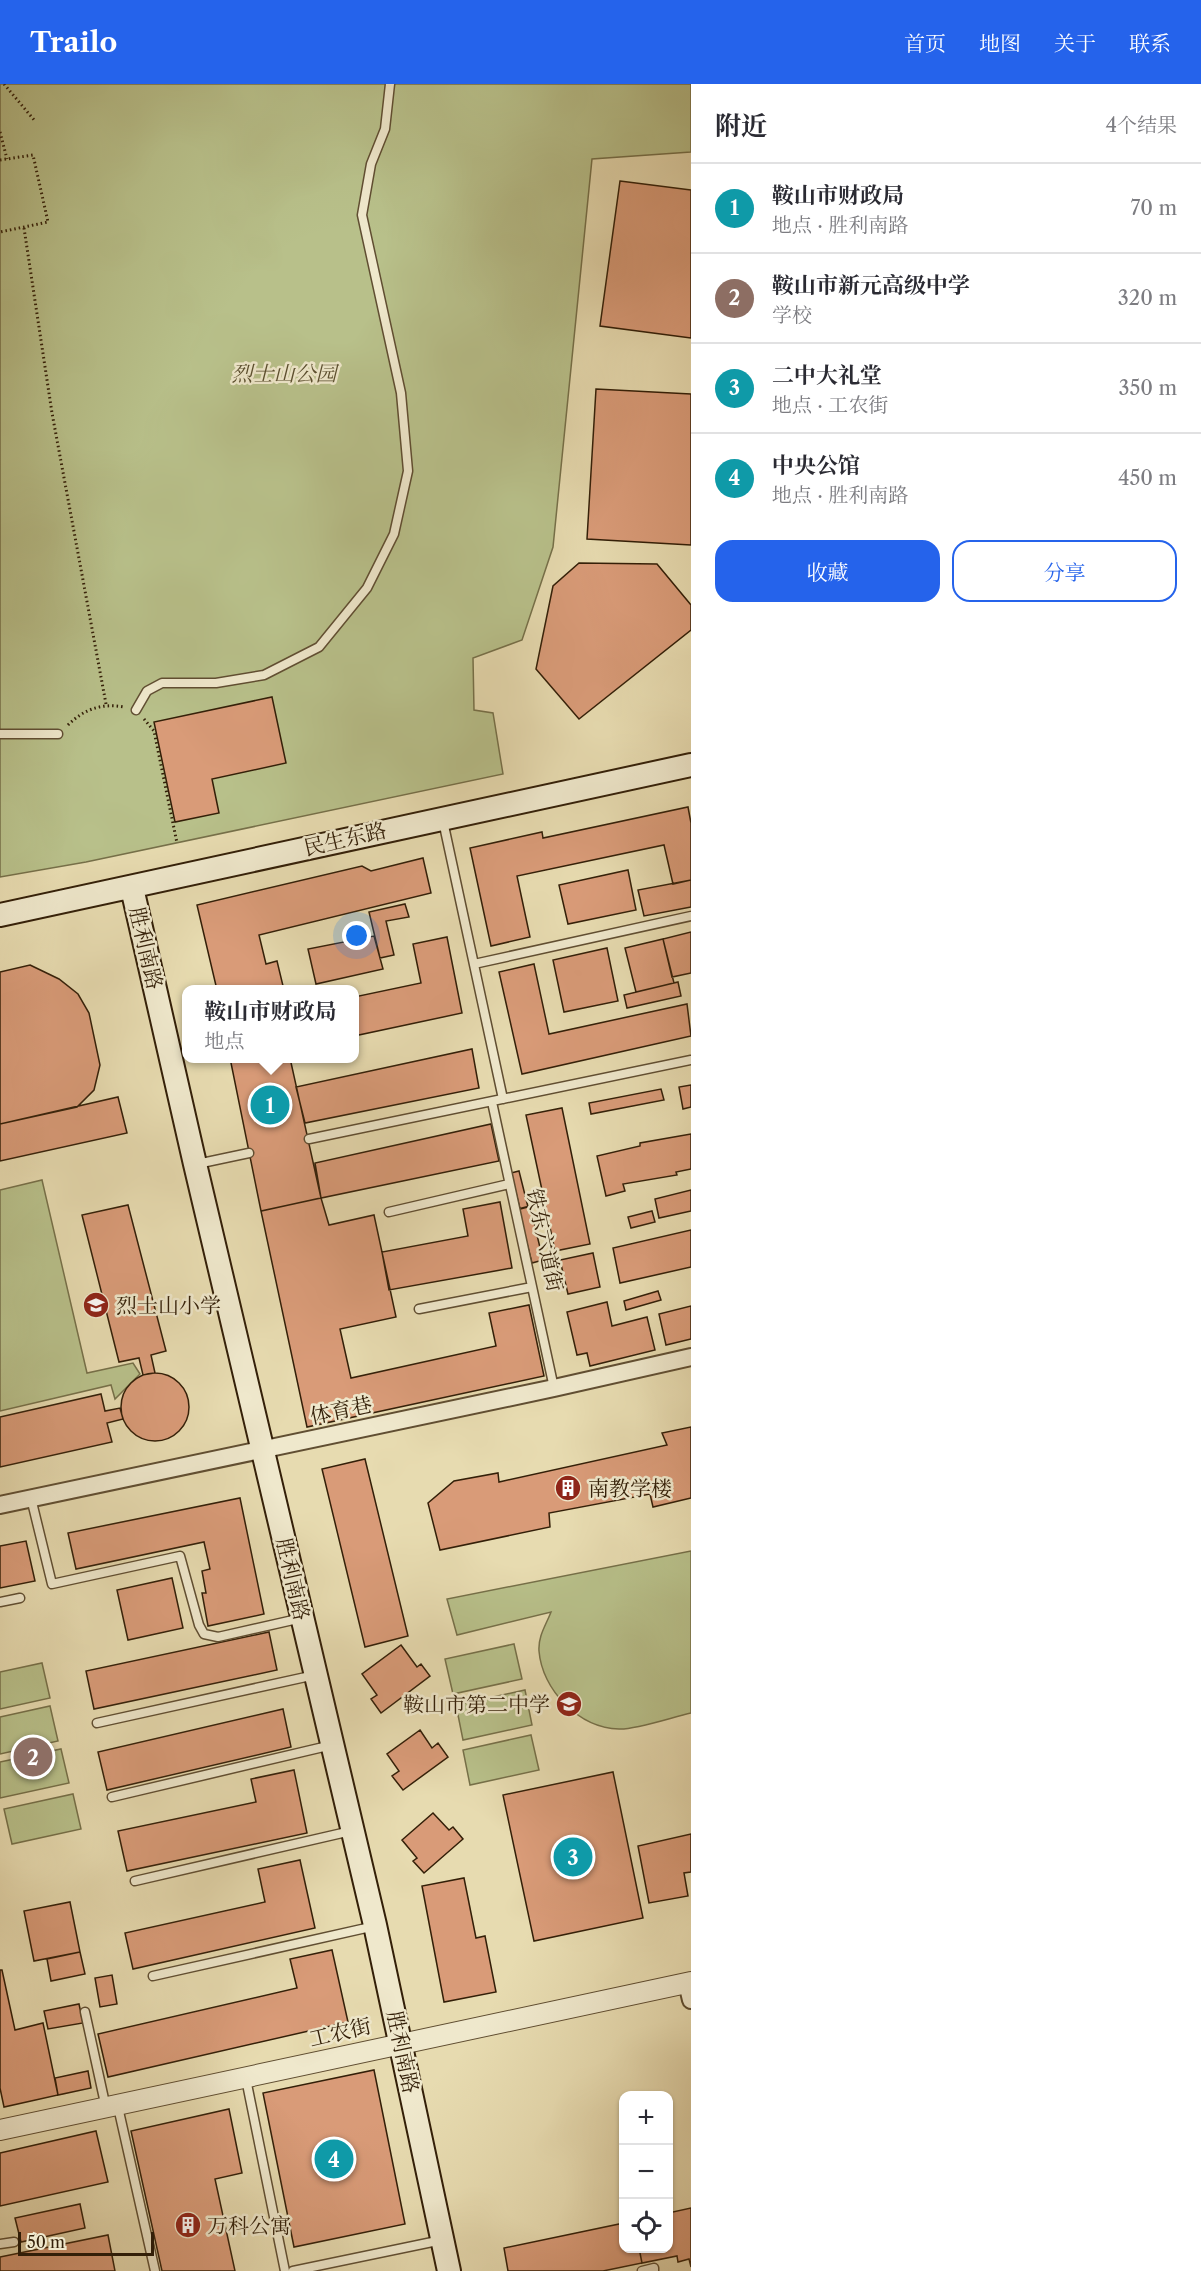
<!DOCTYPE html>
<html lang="zh">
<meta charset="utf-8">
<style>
body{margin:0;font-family:"Libre Caslon Text","Noto Serif SC",serif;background:#f2f2f3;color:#2b2b33}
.controls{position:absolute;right:18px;bottom:18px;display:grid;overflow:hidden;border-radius:12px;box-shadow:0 2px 4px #0004}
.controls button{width:54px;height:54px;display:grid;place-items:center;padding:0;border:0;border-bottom:2px solid #e1e1e2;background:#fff;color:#2b2b33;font:30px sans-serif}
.scale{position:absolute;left:18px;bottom:15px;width:136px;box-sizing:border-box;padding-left:6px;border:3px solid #331f08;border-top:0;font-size:16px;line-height:21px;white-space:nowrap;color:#331f08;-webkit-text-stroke:4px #efe8cc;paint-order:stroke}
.you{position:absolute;left:357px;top:852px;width:21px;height:21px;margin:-15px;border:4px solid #fff;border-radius:50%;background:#1a73e8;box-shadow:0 0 0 9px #1a73e833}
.badge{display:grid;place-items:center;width:39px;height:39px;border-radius:50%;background:#2563eb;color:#fff;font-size:20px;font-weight:700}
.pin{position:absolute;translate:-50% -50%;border:3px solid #fff;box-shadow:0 2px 6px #0006}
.popup{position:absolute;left:182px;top:901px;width:177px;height:78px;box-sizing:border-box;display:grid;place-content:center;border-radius:12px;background:#fff;filter:drop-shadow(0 2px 4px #0005);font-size:20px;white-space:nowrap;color:#7c7c81}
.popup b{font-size:22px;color:#2b2b33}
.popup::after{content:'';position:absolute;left:50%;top:100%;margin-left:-12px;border:12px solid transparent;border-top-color:#fff}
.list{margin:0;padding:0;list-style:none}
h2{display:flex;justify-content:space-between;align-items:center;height:78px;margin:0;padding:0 24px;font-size:26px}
h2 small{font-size:20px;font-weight:400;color:#7c7c81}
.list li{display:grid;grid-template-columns:39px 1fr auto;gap:18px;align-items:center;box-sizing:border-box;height:90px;padding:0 24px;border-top:2px solid #e1e1e2}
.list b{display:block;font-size:22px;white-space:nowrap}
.list p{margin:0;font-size:20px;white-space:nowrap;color:#7c7c81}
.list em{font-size:20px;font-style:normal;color:#7c7c81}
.actions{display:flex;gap:12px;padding:18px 24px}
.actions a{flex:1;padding:14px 0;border:2px solid #2563eb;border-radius:18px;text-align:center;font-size:21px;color:#2563eb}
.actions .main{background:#2563eb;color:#fff}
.icon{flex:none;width:33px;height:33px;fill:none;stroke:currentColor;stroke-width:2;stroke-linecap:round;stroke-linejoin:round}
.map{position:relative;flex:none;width:691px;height:2187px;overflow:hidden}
header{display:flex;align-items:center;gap:36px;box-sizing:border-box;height:84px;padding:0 30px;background:#2563eb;color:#fff}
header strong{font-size:28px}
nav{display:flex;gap:33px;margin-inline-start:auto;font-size:21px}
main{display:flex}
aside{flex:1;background:#fff}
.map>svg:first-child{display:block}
.green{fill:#b8c08a;stroke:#767049;stroke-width:1.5}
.building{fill:#d99b78;stroke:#331f08;stroke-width:1.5}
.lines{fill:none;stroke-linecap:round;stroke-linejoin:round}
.service-casing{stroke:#604e32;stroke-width:11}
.minor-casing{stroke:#604e32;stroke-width:20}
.tertiary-casing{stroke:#604e32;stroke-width:22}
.secondary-casing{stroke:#331f08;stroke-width:26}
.path{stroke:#331f08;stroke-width:3;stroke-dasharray:1.5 3;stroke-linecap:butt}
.service{stroke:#efe8cc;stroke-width:8}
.minor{stroke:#efe8cc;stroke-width:16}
.tertiary{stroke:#efe8cc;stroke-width:20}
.secondary{stroke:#efe8cc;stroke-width:22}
.labels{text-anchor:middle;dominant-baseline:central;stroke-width:5;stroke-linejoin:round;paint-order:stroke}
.park-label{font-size:21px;font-style:italic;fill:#5b4f2f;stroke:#efe8cc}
.street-label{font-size:21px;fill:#331f08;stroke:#efe8cc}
.poi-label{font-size:21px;fill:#331f08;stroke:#efe8cc;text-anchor:start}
</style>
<header>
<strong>Trailo</strong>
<nav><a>首页</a><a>地图</a><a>关于</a><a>联系</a></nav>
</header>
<main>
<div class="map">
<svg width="691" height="2187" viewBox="0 0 691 2187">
<rect width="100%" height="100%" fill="#e7dbb0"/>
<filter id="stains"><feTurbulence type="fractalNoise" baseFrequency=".00333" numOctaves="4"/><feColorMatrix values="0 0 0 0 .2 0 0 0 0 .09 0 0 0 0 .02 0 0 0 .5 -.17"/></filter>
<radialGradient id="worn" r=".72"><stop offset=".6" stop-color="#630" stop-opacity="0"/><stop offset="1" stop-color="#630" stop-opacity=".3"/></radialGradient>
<path class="green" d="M 0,0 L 691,0 L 691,68 L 592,75 L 553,463 L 522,556 L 473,574 L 474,626 L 493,629 L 503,690 L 86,778 L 0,793 Z
M 42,1096 L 87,1289 L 133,1279 L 140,1290 L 115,1315 L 111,1301 L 0,1327 L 0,1106 Z
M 691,1467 L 691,1629 C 673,1633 635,1646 619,1645 C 579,1644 542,1606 539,1567 C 538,1552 546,1541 551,1528 L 457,1551 L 447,1515 Z
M 514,1560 L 522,1595 L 453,1610 L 445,1575 Z
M 42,1579 L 50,1614 L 0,1625 L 0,1588 Z
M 525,1606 L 532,1641 L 463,1656 L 456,1621 Z
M 50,1622 L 58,1657 L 0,1670 L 0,1633 Z
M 531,1651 L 539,1686 L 470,1701 L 463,1666 Z
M 61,1665 L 69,1699 L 0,1714 L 0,1678 Z
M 73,1710 L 81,1745 L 12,1760 L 4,1725 Z"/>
<path class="building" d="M 620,97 L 691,106 L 691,254 L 600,242 Z
M 596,305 L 691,310 L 691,461 L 587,455 Z
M 579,479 L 657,480 L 691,521 L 691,546 L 579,635 L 536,585 L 553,502 Z
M 272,613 L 286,679 L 212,695 L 219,729 L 175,738 L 154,638 Z
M 688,723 L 691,739 L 691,796 L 673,800 L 664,761 L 517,792 L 530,853 L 491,862 L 470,764 L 542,748 L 543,754 Z
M 423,774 L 431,809 L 259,851 L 266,880 L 277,877 L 284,906 L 217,906 L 197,821 L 362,782 L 371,787 Z
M 628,786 L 636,826 L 568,840 L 559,801 Z
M 691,796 L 691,823 L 644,832 L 638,806 Z
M 405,820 L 409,833 L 386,837 L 394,871 L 380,874 L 369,828 Z
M 691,848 L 691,889 L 672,893 L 663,855 Z
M 374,852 L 383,885 L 316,900 L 308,865 Z
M 447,853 L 462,929 L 354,952 L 354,913 L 421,899 L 413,860 Z
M 663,855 L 674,899 L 636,908 L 625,864 Z
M 607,864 L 618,917 L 564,928 L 553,876 Z
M 534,880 L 549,950 L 687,920 L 691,952 L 522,990 L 499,888 Z
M 30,881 L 59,895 L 78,910 L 89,929 L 100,981 L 94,1006 L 77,1023 L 0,1040 L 0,888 Z
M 678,898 L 681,912 L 627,924 L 624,911 Z
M 472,965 L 479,1004 L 305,1039 L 296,1003 Z
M 230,974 L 290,974 L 321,1114 L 261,1127 Z
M 691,1001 L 691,1023 L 683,1025 L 679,1003 Z
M 661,1005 L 664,1016 L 591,1030 L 589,1019 Z
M 118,1013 L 127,1049 L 0,1077 L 0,1040 Z
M 562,1024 L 590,1160 L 555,1167 L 526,1031 Z
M 491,1040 L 499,1077 L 321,1114 L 315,1079 Z
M 691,1050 L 691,1085 L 676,1088 L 677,1091 L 623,1100 L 625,1107 L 606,1112 L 597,1072 L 640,1062 L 640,1059 Z
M 519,1087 L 528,1123 L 520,1125 L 511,1089 Z
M 691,1106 L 691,1127 L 659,1134 L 655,1115 Z
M 321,1114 L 329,1141 L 374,1131 L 396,1233 L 340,1245 L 351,1294 L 496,1262 L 489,1229 L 529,1221 L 544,1292 L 307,1343 L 261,1127 Z
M 500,1118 L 512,1184 L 389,1206 L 382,1168 L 468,1152 L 463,1125 Z
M 128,1121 L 166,1267 L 151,1271 L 155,1289 L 143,1291 L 139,1274 L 119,1278 L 82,1131 Z
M 530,1122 L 543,1176 L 532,1179 L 518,1125 Z
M 652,1127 L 655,1138 L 631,1144 L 628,1133 Z
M 691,1146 L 691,1183 L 620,1199 L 613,1164 Z
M 593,1169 L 600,1203 L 568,1210 L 560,1176 Z
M 658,1207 L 661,1216 L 626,1226 L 624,1217 Z
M 607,1218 L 612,1242 L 647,1233 L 655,1266 L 590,1282 L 587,1269 L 577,1271 L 567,1228 Z
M 691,1222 L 691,1255 L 666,1261 L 659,1230 Z
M121 1323a34 34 0 1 1 68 0a34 34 0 1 1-68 0Z
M 101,1310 L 105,1327 L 120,1324 L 123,1335 L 107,1339 L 112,1358 L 0,1383 L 0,1333 Z
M 691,1343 L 691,1414 L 653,1423 L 650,1410 L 549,1429 L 550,1443 L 440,1466 L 428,1419 L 454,1397 L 498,1389 L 499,1398 L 667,1361 L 662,1349 Z
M 365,1375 L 408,1552 L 365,1563 L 322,1385 Z
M 240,1414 L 264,1530 L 208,1542 L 202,1509 L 206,1509 L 202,1487 L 210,1485 L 204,1458 L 76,1485 L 68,1449 Z
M 26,1457 L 35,1497 L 0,1504 L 0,1462 Z
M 172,1494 L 183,1544 L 128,1556 L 117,1506 Z
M 269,1548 L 277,1586 L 94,1625 L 86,1587 Z
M 401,1561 L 417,1583 L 421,1580 L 430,1592 L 381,1629 L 371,1615 L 377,1611 L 362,1590 Z
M 283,1625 L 291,1663 L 107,1706 L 98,1668 Z
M 420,1646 L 432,1664 L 438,1659 L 448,1673 L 403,1706 L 392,1692 L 399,1687 L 387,1670 Z
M 294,1686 L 307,1749 L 127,1787 L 118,1747 L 256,1718 L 251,1695 Z
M 613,1688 L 643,1834 L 534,1857 L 503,1711 Z
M 433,1729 L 449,1746 L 453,1743 L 463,1755 L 424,1789 L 413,1777 L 417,1774 L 402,1756 Z
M 691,1750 L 691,1788 L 684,1789 L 688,1812 L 649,1819 L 638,1762 Z
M 300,1776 L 315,1844 L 133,1885 L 125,1849 L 265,1818 L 258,1785 Z
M 464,1794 L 476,1854 L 485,1852 L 496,1908 L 444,1918 L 422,1802 Z
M 70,1818 L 80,1868 L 34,1877 L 24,1827 Z
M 332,1866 L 348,1938 L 108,1993 L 98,1950 L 297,1904 L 290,1875 Z
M 80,1868 L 85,1890 L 51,1897 L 47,1875 Z
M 0,1886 L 2,1886 L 15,1946 L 43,1939 L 58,2011 L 4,2023 L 0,2004 Z
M 112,1891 L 117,1920 L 100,1923 L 95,1894 Z
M 79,1920 L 83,1939 L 48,1945 L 44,1927 Z
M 374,1986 L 405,2140 L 294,2163 L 263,2009 Z
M 88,1987 L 91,2004 L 58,2011 L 55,1994 Z
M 229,2025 L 242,2089 L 215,2095 L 235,2187 L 162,2187 L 131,2047 Z
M 96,2047 L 108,2098 L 0,2122 L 0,2069 Z
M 80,2120 L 85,2144 L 21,2158 L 15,2134 Z
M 691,2124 L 691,2183 L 689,2175 L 678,2178 L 677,2172 L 642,2179 L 639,2164 L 668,2164 L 668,2129 Z
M 624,2139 L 624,2164 L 639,2164 L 642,2179 L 603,2187 L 508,2187 L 504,2164 Z
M 108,2151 L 115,2187 L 0,2187 L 0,2173 Z"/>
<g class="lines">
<g class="service-casing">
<path id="service" d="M 136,626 L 147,607 L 162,599 L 216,599 L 264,591 L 319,563 L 367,504 L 394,450 L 408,387 L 401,309 L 362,131 L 371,80 L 385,45 L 390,0
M 0,650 L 58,650
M 443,737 L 503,1015
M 474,880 L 691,832
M 492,1018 L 554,1304
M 309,1055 L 691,976
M 197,1080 L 249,1069
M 389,1128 L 509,1100
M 419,1225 L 532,1203
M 31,1414 L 52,1500 L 180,1472 L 199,1541 L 204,1550 L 218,1553 L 302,1534
M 0,1518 L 20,1514
M 97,1639 L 315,1591
M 112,1713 L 332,1661
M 135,1797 L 351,1747
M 153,1892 L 375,1842
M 85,1928 L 106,2024
M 246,1995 L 285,2187
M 118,2023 L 155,2187
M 0,2160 L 14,2158
M 293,2187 L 442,2156
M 642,2187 L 654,2184 L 654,2187"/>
</g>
<g class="minor-casing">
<path id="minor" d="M 0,1421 L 554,1304 L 691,1273
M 687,1899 L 691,1916"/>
</g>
<g class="tertiary-casing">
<path id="tertiary" d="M 0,2046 L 691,1898"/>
</g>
<g class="secondary-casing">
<path id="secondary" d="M 132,804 L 195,1080 L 375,1841 L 449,2187
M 0,831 L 691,681"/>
</g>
<path class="path" d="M 4,0 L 35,37
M 0,48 L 7,75
M 0,76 L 33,71 L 48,138 L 0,148
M 24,144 L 52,329 L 106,620
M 144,635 L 154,647 L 177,759
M 68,641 C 84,625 102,619 124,623"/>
<use href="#service" class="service"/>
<use href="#minor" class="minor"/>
<use href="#tertiary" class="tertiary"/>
<use href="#secondary" class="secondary"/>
</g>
<defs>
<g id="school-disc" transform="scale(1.35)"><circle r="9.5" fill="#8f2418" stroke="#efe8cc"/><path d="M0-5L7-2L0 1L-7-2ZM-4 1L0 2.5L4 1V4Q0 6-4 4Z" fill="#fff"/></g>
<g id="building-disc" transform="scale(1.35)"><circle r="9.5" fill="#8f2418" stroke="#efe8cc"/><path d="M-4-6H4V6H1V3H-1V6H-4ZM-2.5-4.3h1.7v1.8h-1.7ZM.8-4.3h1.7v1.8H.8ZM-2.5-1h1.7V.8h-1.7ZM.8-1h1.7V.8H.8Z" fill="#fff"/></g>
</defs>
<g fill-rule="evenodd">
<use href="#school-disc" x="96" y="1221"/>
<use href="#building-disc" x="568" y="1404"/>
<use href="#school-disc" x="569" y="1620"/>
<use href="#building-disc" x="188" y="2141"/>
</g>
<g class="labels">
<g class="park-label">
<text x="284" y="289">烈士山公园</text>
</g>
<g class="street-label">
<text transform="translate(345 755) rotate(-13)">民生东路</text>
<text transform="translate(146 864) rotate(77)">胜利南路</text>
<text transform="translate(545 1156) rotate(78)">铁东六道街</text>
<text transform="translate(341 1326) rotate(-12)">体育巷</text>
<text transform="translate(293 1495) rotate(77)">胜利南路</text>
<text transform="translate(340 1948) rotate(-13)">工农街</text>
<text transform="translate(403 1968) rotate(78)">胜利南路</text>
</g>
<g class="poi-label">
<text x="116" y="1221">烈士山小学</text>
<text x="588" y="1404">南教学楼</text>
<text x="550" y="1620" text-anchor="end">鞍山市第二中学</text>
<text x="207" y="2141">万科公寓</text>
</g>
</g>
<rect width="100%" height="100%" filter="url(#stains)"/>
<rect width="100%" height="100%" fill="url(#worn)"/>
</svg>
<div class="controls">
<button>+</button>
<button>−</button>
<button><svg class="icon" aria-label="locate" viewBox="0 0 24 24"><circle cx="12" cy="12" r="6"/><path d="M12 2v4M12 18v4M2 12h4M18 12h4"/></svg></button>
</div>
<div class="scale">50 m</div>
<div class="you"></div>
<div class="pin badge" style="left:270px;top:1021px;background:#0f9aa8">1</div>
<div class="popup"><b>鞍山市财政局</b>地点</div>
<div class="pin badge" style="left:33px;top:1673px;background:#8d6e63">2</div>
<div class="pin badge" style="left:573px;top:1773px;background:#0f9aa8">3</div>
<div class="pin badge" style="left:334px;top:2075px;background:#0f9aa8">4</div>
</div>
<aside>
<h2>附近<small>4个结果</small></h2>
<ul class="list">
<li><span class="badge" style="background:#0f9aa8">1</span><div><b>鞍山市财政局</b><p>地点 · 胜利南路</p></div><em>70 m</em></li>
<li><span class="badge" style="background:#8d6e63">2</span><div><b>鞍山市新元高级中学</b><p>学校</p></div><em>320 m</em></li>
<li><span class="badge" style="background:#0f9aa8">3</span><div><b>二中大礼堂</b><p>地点 · 工农街</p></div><em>350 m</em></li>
<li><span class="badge" style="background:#0f9aa8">4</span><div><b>中央公馆</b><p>地点 · 胜利南路</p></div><em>450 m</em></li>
</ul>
<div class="actions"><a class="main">收藏</a><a>分享</a></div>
</aside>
</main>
